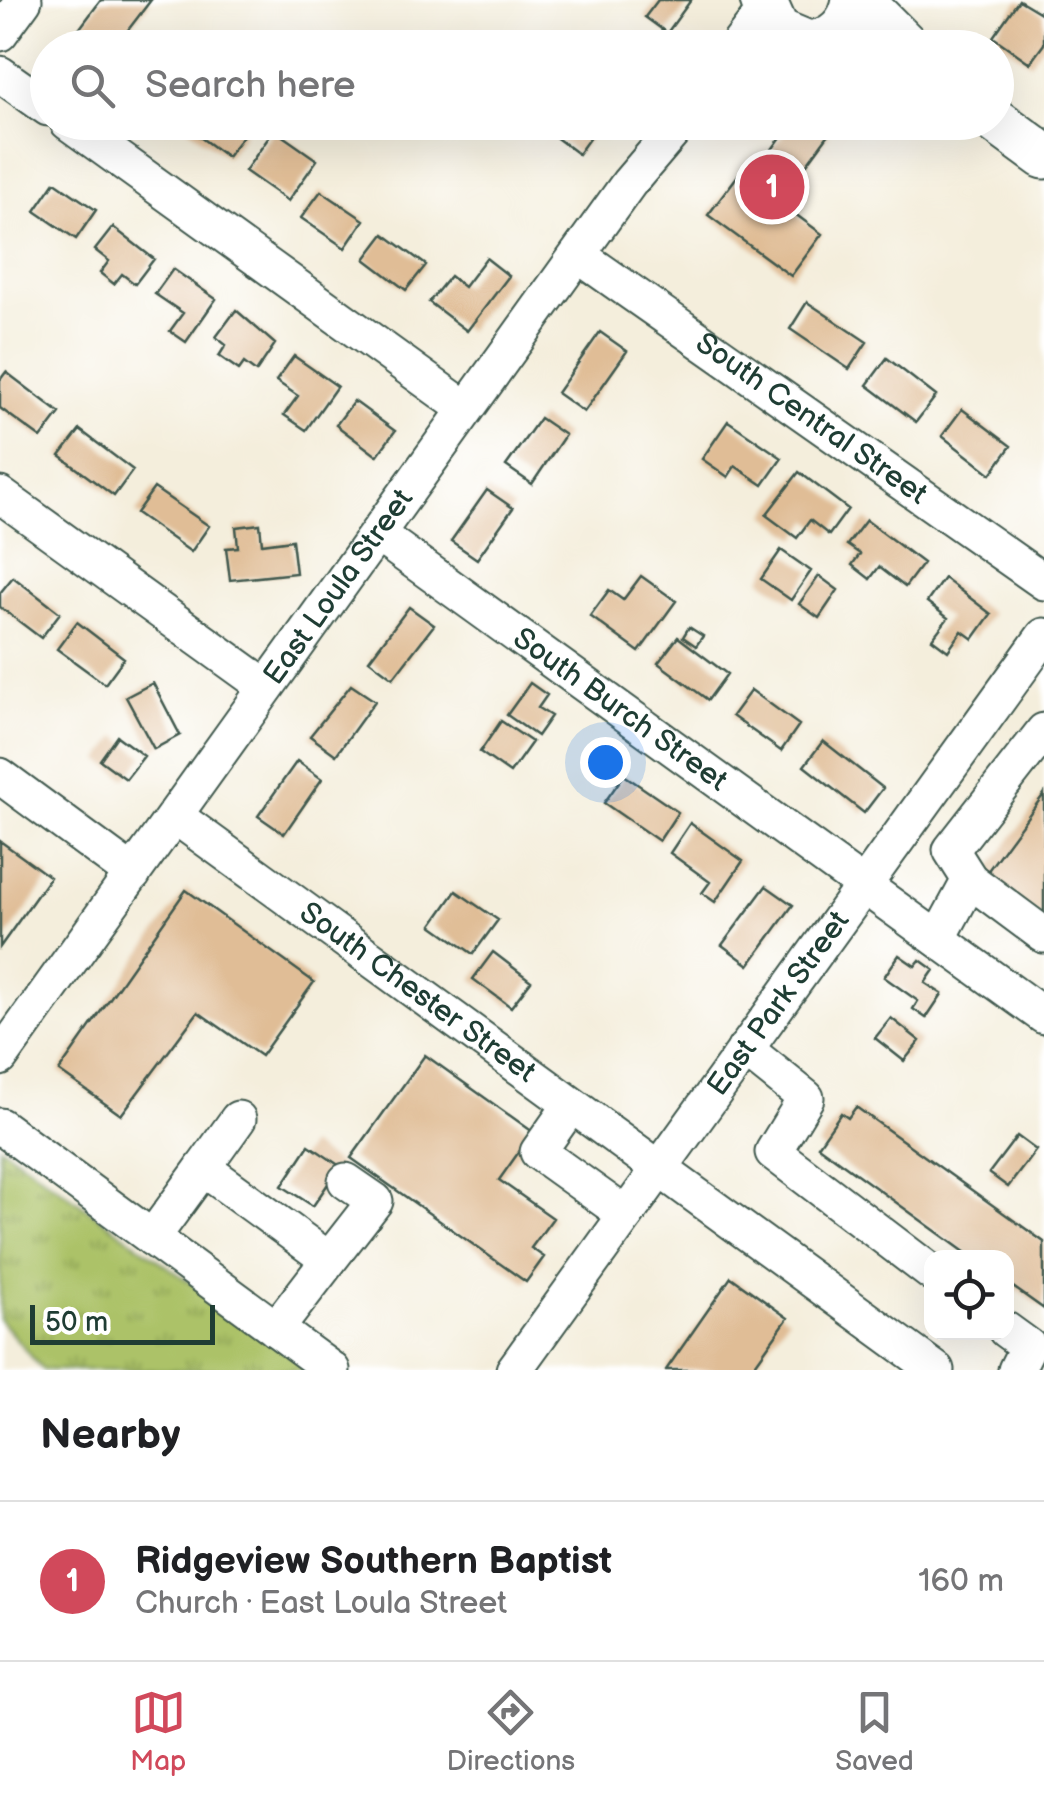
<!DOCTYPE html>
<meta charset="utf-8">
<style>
body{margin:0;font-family:"Balsamiq Sans",sans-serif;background:#f2f2f2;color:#202124}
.controls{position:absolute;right:30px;bottom:30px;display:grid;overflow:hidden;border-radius:20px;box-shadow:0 10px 40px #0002}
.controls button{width:90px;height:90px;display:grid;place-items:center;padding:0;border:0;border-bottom:2px solid #e0e0e0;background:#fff;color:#202124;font:50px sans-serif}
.scale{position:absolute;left:30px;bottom:25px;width:185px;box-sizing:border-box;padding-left:10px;border:5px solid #1f3d34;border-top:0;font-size:28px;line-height:35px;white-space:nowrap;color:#1f3d34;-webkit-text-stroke:8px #fff;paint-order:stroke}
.you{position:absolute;left:605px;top:762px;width:35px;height:35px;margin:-25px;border:8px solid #fff;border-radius:50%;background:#1a73e8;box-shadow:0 0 0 15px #1a73e833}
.badge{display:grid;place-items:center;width:65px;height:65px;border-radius:50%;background:#d1495b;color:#fff;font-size:32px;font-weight:700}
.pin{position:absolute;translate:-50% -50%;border:5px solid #fff;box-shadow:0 2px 10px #0006}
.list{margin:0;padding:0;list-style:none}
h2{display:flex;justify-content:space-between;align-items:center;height:130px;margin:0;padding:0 40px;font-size:42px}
h2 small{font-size:32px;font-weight:400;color:#757577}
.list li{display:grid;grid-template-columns:65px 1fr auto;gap:30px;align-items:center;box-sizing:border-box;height:160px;padding:0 40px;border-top:2px solid #e0e0e0}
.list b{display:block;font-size:38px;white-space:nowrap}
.list p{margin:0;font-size:32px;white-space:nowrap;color:#757577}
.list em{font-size:32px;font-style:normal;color:#757577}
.icon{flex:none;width:55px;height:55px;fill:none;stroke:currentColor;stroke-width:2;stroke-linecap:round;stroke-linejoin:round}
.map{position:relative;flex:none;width:1044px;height:1370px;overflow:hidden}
.search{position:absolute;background:#fff;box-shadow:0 10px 40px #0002;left:30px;right:30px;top:30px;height:110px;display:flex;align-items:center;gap:25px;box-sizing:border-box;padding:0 35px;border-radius:55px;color:#757577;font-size:38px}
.sheet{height:290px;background:#fff}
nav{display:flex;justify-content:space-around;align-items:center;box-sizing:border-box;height:140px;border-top:2px solid #e0e0e0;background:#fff;font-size:28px;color:#757577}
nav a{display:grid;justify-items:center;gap:5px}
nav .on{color:#d1495b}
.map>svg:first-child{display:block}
.grass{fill:url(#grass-tufts);stroke:#66804e;stroke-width:2.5}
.building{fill:#e0bd96}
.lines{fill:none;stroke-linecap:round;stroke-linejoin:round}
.minor-casing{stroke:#3f584d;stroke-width:39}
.major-casing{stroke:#3f584d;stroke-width:49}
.minor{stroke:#fff;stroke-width:35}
.major{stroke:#fff;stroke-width:45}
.labels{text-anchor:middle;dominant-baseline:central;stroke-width:8;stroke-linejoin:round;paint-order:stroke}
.street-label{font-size:30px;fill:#1f3d34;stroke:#fff}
</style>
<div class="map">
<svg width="1044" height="1370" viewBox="0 0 1044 1370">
<defs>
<pattern id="grass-tufts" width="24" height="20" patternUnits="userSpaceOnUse" patternTransform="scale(2.5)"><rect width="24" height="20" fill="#acc267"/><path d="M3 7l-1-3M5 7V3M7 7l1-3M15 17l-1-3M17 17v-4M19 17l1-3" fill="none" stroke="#8b9f56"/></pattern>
</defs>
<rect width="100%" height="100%" fill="#fff"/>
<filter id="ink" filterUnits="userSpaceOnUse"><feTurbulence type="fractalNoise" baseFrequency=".01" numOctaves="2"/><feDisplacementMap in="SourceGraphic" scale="20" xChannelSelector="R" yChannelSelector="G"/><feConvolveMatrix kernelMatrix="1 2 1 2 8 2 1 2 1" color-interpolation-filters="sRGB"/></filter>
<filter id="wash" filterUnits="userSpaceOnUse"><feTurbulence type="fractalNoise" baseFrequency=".0048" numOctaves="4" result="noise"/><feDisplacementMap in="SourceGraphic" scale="40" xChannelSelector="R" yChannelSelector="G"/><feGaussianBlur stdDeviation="2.25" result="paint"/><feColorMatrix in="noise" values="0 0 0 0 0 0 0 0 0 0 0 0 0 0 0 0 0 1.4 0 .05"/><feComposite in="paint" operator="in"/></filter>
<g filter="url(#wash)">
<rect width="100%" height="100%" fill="#f4eedc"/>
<path class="grass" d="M 0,1146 L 312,1370 L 43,1370 L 0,1320 Z"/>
<g id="blocks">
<path class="building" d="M 101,0 L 151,0 L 115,47 L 108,42 L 104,48 L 81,48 L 71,40 Z
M 658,0 L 691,0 L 667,33 L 645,17 Z
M 1019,0 L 1044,15 L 1044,44 L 1030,63 L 993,37 Z
M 188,122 L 231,122 L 245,133 L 227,157 L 185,126 Z
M 558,122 L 601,122 L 578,154 L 550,133 Z
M 792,122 L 813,122 L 829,134 L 779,202 L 822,234 L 791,276 L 708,215 L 739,174 L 749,181 Z
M 274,130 L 317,160 L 288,201 L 245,171 Z
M 55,182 L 96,210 L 76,239 L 35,211 Z
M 321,191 L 364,220 L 345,248 L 301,218 Z
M 113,227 L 154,259 L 135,284 L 122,274 L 114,284 L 100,273 L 109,261 L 95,250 Z
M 384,234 L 426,265 L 406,290 L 365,259 Z
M 486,258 L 509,276 L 467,331 L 429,302 L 450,276 L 464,287 Z
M 173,269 L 216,299 L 186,342 L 170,331 L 183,313 L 155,294 Z
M 807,302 L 867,342 L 849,369 L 790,329 Z
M 236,310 L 275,344 L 256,372 L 244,363 L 239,370 L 219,356 L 226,345 L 216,337 Z
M 600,332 L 627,351 L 584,412 L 557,393 Z
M 294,356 L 337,386 L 306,430 L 284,415 L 298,396 L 276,381 Z
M 887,358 L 936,396 L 916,422 L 867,385 Z
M 6,372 L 60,413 L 41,438 L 0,408 L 0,380 Z
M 354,401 L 395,431 L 377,456 L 336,425 Z
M 962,409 L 1011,446 L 991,474 L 942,436 Z
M 540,418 L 565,435 L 532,484 L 506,466 Z
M 728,421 L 782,458 L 763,485 L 735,466 L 728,477 L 702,459 Z
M 80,430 L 133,470 L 114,496 L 60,456 Z
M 799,472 L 848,509 L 829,535 L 810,520 L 797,538 L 766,515 Z
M 154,488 L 209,526 L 191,552 L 136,513 Z
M 487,490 L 513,508 L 477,559 L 451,541 Z
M 866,520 L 923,563 L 905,587 L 879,567 L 870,579 L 852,565 L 860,554 L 847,545 Z
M 260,524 L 262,544 L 292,540 L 296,573 L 230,580 L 226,548 L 238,547 L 236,527 Z
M 781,550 L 811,571 L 791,600 L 761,579 Z
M 641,576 L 676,601 L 639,652 L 590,616 L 609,590 L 623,600 Z
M 819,576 L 838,590 L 819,618 L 799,604 Z
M 13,577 L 60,613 L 41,638 L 0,607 L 0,593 Z
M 944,578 L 991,614 L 973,639 L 962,631 L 948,651 L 932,639 L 948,618 L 927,602 Z
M 409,607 L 434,625 L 393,678 L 369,660 Z
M 77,622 L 124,658 L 105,684 L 57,649 Z
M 689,627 L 703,636 L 696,646 L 683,637 Z
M 678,637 L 727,674 L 708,700 L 658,663 Z
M 153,683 L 180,735 L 154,749 L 126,697 Z
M 530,683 L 547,695 L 538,708 L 551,716 L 537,736 L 507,715 Z
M 351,685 L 375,701 L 336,755 L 310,736 Z
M 751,690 L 799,725 L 781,751 L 732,716 Z
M 501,721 L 532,742 L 510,773 L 480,752 Z
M 117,736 L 144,756 L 126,779 L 100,760 Z
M 823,741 L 883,788 L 864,813 L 804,766 Z
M 297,761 L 322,779 L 284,834 L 258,816 Z
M 624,775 L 678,812 L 659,841 L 604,803 Z
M 1044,794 L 1044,920 L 984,876 Z
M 690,823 L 743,861 L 715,902 L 702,893 L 710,882 L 670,853 Z
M 0,841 L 50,877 L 0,947 Z
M 766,886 L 793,905 L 749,965 L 722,945 Z
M 186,890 L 314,982 L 261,1056 L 198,1012 L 121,1115 L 59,1071 Z
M 456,891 L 498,920 L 473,954 L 432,925 Z
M 493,952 L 531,981 L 511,1007 L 473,979 Z
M 899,955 L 915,966 L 920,960 L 934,970 L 925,983 L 942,994 L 926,1018 L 913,1009 L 918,1001 L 884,977 Z
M 891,1018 L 920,1041 L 904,1061 L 875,1038 Z
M 425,1055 L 533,1132 L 499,1180 L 553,1218 L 531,1248 L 544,1257 L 526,1282 L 351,1158 Z
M 856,1107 L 1044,1242 L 1044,1309 L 1006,1282 L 1006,1258 L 973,1258 L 818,1146 L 841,1113 L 848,1118 Z
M 1017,1136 L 1036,1150 L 1008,1187 L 989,1173 Z
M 309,1145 L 340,1166 L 313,1206 L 282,1186 Z
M 731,1277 L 788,1318 L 751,1370 L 666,1370 Z"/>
</g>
</g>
<g filter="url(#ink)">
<use href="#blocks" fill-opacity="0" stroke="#3f584d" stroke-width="2.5"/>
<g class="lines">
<g class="minor-casing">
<g id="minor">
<path d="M 0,33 L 24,0"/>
<path d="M 736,48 L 765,10"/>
<path d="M 0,74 L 48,108"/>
<path d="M 68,122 L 466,409"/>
<path id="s1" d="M 578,255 L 1044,582"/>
<path d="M 0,495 L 266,687"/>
<path id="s2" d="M 377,534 L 1044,1016"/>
<path d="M 0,776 L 133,874"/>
<path id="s3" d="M 175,816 L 936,1370"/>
<path d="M 970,880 L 1044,935"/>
<path d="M 938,939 L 970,880 L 951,850 L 1044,731"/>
<path d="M 745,1049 L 806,1098 L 773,1152 L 932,1273"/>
<path id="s4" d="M 0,1058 L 629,183 L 681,122"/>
<path d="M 571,1105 L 538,1152 L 626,1215"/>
<path d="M 238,1119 L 203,1168 L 329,1260 L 276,1329"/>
<path d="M 0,1126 L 332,1370"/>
<path d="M 152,1238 L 203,1168"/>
<path d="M 329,1260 L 375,1201 L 346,1181"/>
<path d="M 1006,1330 L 1028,1346 L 1016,1370"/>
<path id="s5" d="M 514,1370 L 1044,636"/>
</g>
</g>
<g class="major-casing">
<path id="major" d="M 763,0 L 777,31 L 808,44 C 834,42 851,26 855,0
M 860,0 L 908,48
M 996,121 L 1044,156"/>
</g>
<use href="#minor" class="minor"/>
<use href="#major" class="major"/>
</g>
</g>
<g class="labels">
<g class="street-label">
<text stroke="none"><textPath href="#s1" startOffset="285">South Central Street</textPath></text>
<text stroke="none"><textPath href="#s4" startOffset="580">East Loula Street</textPath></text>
<text stroke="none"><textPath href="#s2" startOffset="300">South Burch Street</textPath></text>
<text stroke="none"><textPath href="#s3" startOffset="300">South Chester Street</textPath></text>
<text stroke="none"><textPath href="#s5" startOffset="452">East Park Street</textPath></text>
</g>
</g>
</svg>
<div class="controls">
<button><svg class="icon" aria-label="locate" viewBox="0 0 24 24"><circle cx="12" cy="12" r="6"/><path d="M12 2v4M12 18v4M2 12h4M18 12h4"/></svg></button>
</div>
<div class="scale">50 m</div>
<div class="you"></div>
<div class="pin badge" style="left:772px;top:187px">1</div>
<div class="search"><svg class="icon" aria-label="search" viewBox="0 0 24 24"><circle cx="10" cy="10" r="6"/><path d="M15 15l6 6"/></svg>Search here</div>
</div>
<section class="sheet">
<h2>Nearby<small></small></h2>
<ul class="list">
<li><span class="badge">1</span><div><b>Ridgeview Southern Baptist</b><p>Church · East Loula Street</p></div><em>160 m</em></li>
</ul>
</section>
<nav>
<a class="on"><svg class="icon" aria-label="map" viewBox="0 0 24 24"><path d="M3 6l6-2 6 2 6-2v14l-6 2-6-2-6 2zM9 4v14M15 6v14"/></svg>Map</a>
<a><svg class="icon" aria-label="directions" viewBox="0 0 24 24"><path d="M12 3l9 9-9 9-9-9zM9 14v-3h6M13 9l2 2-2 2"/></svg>Directions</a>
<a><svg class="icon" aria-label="saved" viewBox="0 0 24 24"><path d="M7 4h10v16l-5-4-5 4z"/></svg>Saved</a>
</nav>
